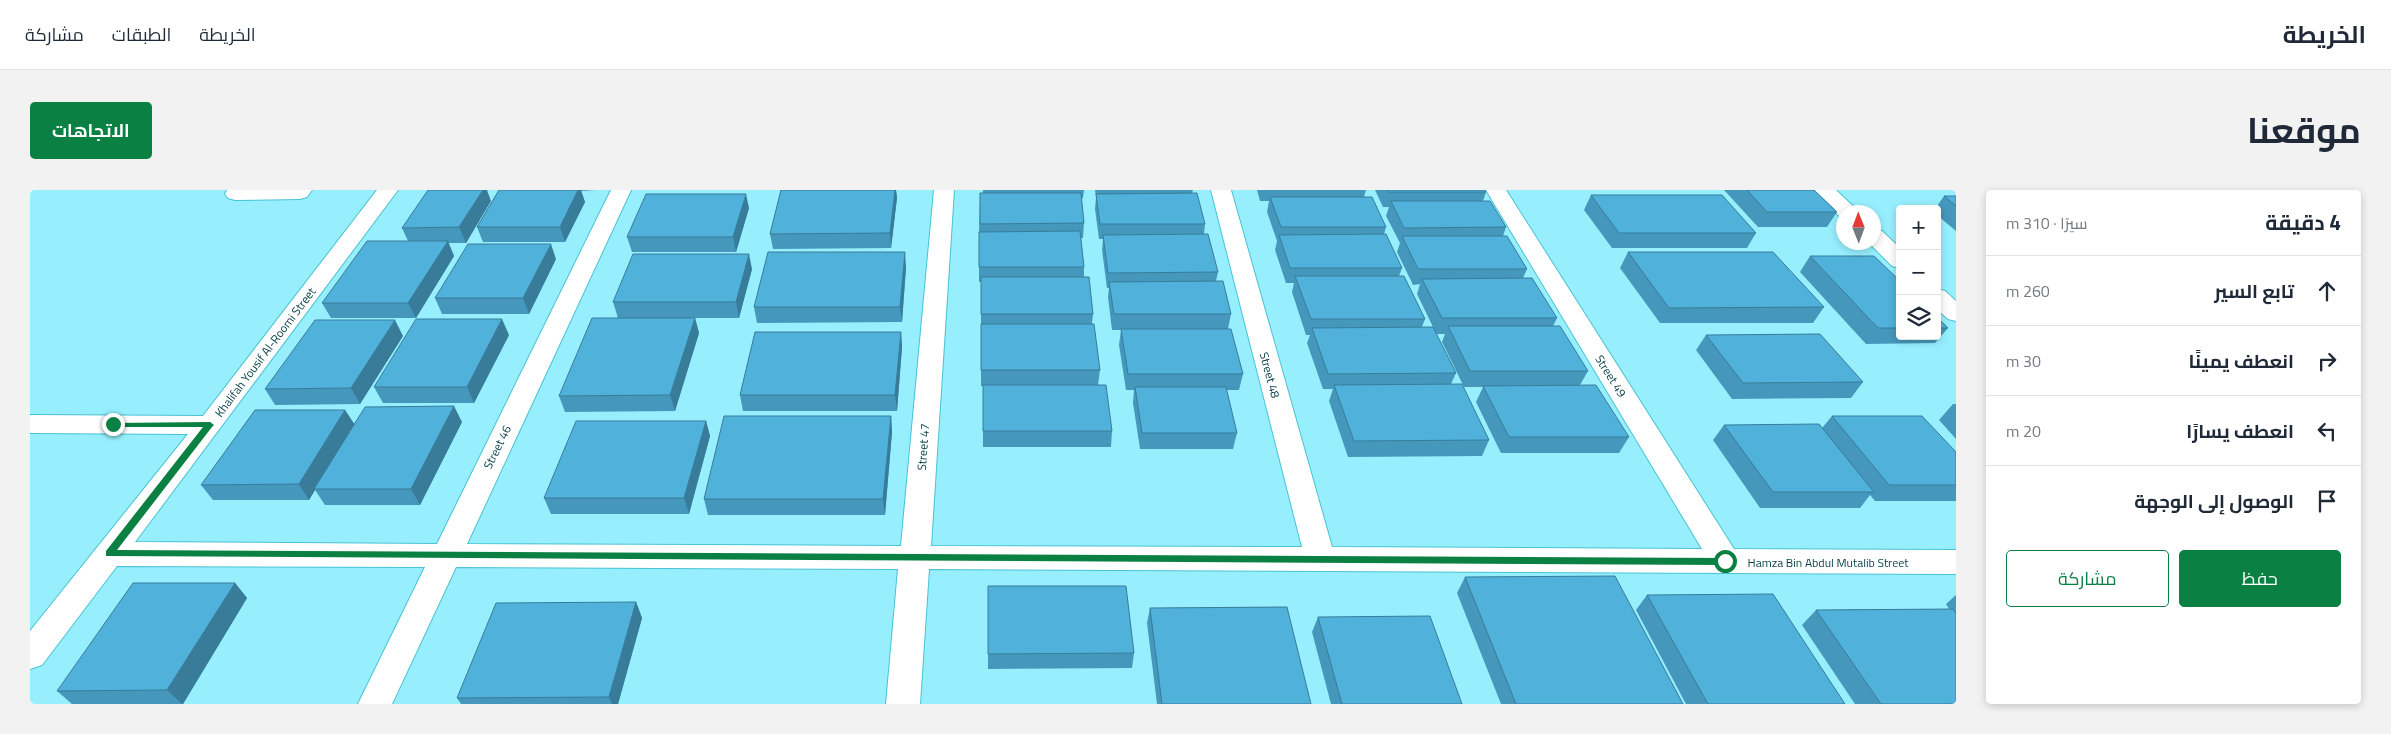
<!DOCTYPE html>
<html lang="ar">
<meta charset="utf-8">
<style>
body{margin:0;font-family:"Titillium Web",Cairo,sans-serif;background:#f2f2f3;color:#1f2937;direction:rtl}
.controls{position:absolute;right:15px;top:15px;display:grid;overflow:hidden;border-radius:5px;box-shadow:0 2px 8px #0003}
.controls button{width:45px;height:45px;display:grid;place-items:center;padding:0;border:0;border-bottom:1px solid #e0e1e3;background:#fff;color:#1f2937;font:25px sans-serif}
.compass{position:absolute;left:1806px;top:15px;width:45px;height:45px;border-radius:50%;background:#fff;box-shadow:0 2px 8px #0003;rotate:359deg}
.stop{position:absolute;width:15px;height:15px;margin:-11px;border:4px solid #0b8043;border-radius:50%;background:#fff}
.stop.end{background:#0b8043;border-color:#fff;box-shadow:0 1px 5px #0008}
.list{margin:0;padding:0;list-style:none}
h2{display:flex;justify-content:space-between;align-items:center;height:65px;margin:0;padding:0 20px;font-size:21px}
h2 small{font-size:16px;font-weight:400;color:#747a83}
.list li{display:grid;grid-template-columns:32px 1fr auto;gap:15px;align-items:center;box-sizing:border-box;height:70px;padding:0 20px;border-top:1px solid #e0e1e3}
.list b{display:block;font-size:19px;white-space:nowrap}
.list em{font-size:16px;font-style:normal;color:#747a83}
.actions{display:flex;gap:10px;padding:15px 20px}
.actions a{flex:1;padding:11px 0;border:1px solid #0b8043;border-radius:5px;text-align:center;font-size:18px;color:#0b8043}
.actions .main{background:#0b8043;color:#fff}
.icon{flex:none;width:28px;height:28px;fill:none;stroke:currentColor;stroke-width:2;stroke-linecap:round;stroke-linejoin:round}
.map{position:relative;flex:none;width:1926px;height:514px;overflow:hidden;direction:ltr;border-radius:5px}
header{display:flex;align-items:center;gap:30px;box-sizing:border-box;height:70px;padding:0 25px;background:#fff;border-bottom:1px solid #e0e1e3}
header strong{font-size:24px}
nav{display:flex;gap:28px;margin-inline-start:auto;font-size:18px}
.intro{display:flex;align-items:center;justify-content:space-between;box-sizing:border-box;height:120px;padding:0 30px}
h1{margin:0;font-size:35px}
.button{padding:12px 22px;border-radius:5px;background:#0b8043;color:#fff;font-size:18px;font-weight:700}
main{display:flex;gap:30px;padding:0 30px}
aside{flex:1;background:#fff;border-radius:5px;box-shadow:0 2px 8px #0003}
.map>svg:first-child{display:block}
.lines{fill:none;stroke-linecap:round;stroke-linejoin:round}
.minor-casing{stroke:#48c2d4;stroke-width:2}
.minor{fill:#fff;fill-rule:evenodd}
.wall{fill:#4598bc}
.shaded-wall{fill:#387c99}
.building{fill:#50b1db;stroke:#387c99}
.route{fill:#0b8043}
.labels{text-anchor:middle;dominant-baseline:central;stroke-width:5;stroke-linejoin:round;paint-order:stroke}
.street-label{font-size:12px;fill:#073f46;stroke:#fff}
</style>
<header>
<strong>الخريطة</strong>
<nav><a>الخريطة</a><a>الطبقات</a><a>مشاركة</a></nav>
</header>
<div class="intro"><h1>موقعنا</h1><a class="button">الاتجاهات</a></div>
<main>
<aside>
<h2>4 دقيقة<small>سيرًا · 310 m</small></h2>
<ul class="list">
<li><svg class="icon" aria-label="ahead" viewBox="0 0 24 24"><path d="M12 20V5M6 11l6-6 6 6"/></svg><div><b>تابع السير</b></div><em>260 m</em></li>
<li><svg class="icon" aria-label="right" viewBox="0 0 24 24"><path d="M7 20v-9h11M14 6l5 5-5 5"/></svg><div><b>انعطف يمينًا</b></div><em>30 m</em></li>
<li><svg class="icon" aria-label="left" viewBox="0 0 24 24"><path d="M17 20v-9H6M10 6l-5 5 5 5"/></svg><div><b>انعطف يسارًا</b></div><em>20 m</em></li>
<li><svg class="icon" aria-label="arrive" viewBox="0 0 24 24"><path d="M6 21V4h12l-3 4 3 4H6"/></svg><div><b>الوصول إلى الوجهة</b></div></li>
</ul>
<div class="actions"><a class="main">حفظ</a><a>مشاركة</a></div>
</aside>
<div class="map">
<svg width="1926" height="514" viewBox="0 0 1926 514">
<rect width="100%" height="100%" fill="#97effe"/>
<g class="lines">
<g class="minor-casing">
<path id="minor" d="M 197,0 L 282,0 L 277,7 L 270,9 L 205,10 L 198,8 L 195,4 Z
M 347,0 L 368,0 L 105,352 L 407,354 L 581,0 L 601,0 L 437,354 L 871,356 L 904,0 L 924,0 L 901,356 L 1272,357 L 1181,0 L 1201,0 L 1302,357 L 1672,359 L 1456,0 L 1476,0 L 1704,359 L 1926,360 L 1926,384 L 899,379 L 890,514 L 856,514 L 868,379 L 426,377 L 362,514 L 328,514 L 395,377 L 87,376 L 12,475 L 0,479 L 0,441 L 158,244 L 0,243 L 0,225 L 173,226 Z
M 1784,0 L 1806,0 L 1829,22 L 1814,22 L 1814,27 L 1810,27 Z
M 1844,39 L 1852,41 L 1870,58 L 1870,78 L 1862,76 L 1838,52 L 1844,52 Z
M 1907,99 L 1915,101 L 1926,111 L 1926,131 L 1918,129 L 1907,119 Z"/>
</g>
<use href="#minor" class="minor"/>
</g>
<path class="wall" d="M 469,0 L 566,0 L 551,1 L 555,12 L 535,52 L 453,52 L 447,37 Z
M 751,0 L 868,0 L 866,0 L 867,8 L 861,58 L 743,59 L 740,44 Z
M 953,0 L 1054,0 L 1053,8 L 1051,8 L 1054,33 L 1053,48 L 1051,48 L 1054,77 L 1054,87 L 1063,124 L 1062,134 L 1070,180 L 1068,195 L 1082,241 L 1081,257 L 953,257 L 953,196 L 951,196 L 951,92 L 949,92 L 949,42 L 950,3 L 953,3 Z
M 1065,0 L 1163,0 L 1162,3 L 1175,34 L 1174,44 L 1188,82 L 1186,91 L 1201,124 L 1198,139 L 1213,184 L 1209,200 L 1196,200 L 1207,243 L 1203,259 L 1110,259 L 1103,213 L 1104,200 L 1096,200 L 1089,155 L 1091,140 L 1082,140 L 1078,107 L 1079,98 L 1077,98 L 1072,60 L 1073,49 L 1069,49 L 1065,19 L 1066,8 Z
M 1227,0 L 1336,0 L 1334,7 L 1356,37 L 1354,44 L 1372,78 L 1369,86 L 1395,129 L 1392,137 L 1403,137 L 1387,104 L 1390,94 L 1383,95 L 1367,62 L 1370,53 L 1356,26 L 1359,17 L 1353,17 L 1345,0 L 1455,0 L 1456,2 L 1453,11 L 1476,37 L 1473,46 L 1497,79 L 1493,88 L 1527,128 L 1523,136 L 1558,181 L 1550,195 L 1599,247 L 1589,263 L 1471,263 L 1446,212 L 1453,197 L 1434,197 L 1412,152 L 1415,144 L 1406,144 L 1426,183 L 1421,194 L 1459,250 L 1452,266 L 1318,267 L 1299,211 L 1303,199 L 1293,199 L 1277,153 L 1280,145 L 1276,145 L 1262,102 L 1264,93 L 1256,93 L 1245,60 L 1247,51 L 1237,22 L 1239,11 L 1230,11 Z
M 1694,0 L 1784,0 L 1807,22 L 1797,37 L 1728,37 Z
M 1561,5 L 1726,43 L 1717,58 L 1582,58 L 1554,20 Z
M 1914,6 L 1926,6 L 1926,41 L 1907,25 L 1907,19 L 1905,19 Z
M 461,11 L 436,53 L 418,53 L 424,66 L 386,128 L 301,128 L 292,113 L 378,51 L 372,38 Z
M 719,18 L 706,62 L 602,62 L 597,47 Z
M 1598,62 L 1794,117 L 1783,133 L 1630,133 L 1590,78 Z
M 1780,66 L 1870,91 L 1870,146 L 1907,146 L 1907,127 L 1918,138 L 1905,153 L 1836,154 L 1770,82 Z
M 526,69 L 499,124 L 412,124 L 405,108 Z
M 876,77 L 872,132 L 727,133 L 724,117 Z
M 722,79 L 709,128 L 665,128 L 669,143 L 645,221 L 535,222 L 529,206 L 588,128 L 583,112 Z
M 871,142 L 872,157 L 867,221 L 713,221 L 710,205 Z
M 479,145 L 444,213 L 353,213 L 344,197 Z
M 1676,145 L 1833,192 L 1821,208 L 1702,209 L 1666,160 Z
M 373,146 L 330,214 L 245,215 L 235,199 Z
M 1923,214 L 1926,214 L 1926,249 L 1909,230 Z
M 315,220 L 324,234 L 432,232 L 390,315 L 295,315 L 285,300 L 279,310 L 183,310 L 171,295 Z
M 861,226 L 862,242 L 855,325 L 678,325 L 674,309 Z
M 1802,226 L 1926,262 L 1926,311 L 1845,311 L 1840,305 L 1830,318 L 1730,318 L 1683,250 L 1694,235 L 1792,238 Z
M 676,231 L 680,246 L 659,324 L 521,324 L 514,308 Z
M 1435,387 L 1653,514 L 1471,514 L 1427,403 Z
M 205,393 L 217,408 L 153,514 L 42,514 L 27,501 Z
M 958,396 L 1104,463 L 1102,478 L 958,479 Z
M 1617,405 L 1815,514 L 1656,514 L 1606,420 Z
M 1926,405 L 1926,514 L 1825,514 L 1772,435 L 1786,420 L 1919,419 L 1916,414 Z
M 606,412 L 612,428 L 588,514 L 431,514 L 427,508 Z
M 1120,418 L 1281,514 L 1127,514 L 1117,433 Z
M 1288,427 L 1432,514 L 1301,514 L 1282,442 Z"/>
<path class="shaded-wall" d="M 453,0 L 457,0 L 461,11 L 436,53 L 429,37 Z
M 548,0 L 551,0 L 555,12 L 535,52 L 530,37 Z
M 865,0 L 866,0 L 867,8 L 861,58 L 860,43 Z
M 716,4 L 719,18 L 706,62 L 703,47 Z
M 418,51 L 424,66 L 386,128 L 378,113 Z
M 521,54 L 526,69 L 499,124 L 493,108 Z
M 875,62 L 876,77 L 872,132 L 870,117 Z
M 719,64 L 722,79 L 709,128 L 706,112 Z
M 665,128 L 669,143 L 645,221 L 640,205 Z
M 472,129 L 479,145 L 444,213 L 437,197 Z
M 365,130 L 373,146 L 330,214 L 321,198 Z
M 871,142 L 872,157 L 867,221 L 865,205 Z
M 424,216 L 432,232 L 390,315 L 381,299 Z
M 315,220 L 325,235 L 284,299 L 285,300 L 279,310 L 269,294 Z
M 861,226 L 862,242 L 855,325 L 853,309 Z
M 676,231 L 680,246 L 659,324 L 654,308 Z
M 205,393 L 217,408 L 153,514 L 152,514 L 137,500 Z
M 606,412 L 612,428 L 588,514 L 582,514 L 579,507 Z"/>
<path class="building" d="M 398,0 L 453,0 L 429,37 L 372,38 Z
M 469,0 L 548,0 L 530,37 L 447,37 Z
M 751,0 L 865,0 L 860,43 L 740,44 Z
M 1357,0 L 1455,0 L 1456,2 L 1358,2 Z
M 1717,0 L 1784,0 L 1807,22 L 1737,22 Z
M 950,3 L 1051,3 L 1054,33 L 950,34 Z
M 1167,3 L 1175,34 L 1070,34 L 1066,4 Z
M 616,4 L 716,4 L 703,47 L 597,47 Z
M 1561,5 L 1692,5 L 1726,43 L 1589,43 Z
M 1914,6 L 1926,6 L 1926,16 Z
M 1240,7 L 1342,7 L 1356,37 L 1251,37 Z
M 1361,11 L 1460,11 L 1476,37 L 1374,38 Z
M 1050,41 L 1054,77 L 949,77 L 949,42 Z
M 1178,44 L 1188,82 L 1078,83 L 1073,45 Z
M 1356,44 L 1372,78 L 1260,78 L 1249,45 Z
M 1372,46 L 1477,46 L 1497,79 L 1388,79 Z
M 337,51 L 418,51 L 378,113 L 292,113 Z
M 438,54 L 521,54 L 493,108 L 405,108 Z
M 738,62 L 875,62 L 870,117 L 724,117 Z
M 1598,62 L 1743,62 L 1794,117 L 1639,118 Z
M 603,64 L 719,64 L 706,112 L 583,112 Z
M 1780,66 L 1844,66 L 1870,91 L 1870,138 L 1848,138 Z
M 1265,86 L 1374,86 L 1395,129 L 1281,129 Z
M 951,87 L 1059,87 L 1063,124 L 951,124 Z
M 1502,88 L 1527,128 L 1412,128 L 1392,89 Z
M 1193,91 L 1201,124 L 1084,124 L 1079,92 Z
M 1907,127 L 1918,138 L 1907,138 Z
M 562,128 L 665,128 L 640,205 L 529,206 Z
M 386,129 L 472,129 L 437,197 L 344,197 Z
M 285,130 L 365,130 L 321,198 L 235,199 Z
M 951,134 L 1064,134 L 1070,180 L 951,180 Z
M 1418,136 L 1530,136 L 1558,181 L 1440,181 Z
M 1403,137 L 1426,183 L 1298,184 L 1282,138 Z
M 1091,139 L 1201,139 L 1213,184 L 1098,184 Z
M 725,142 L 871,142 L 865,205 L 710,205 Z
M 1790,144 L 1833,192 L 1713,193 L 1676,145 Z
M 1432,194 L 1459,250 L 1324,251 L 1304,195 Z
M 953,195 L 1076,195 L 1082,241 L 953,241 Z
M 1566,195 L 1599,247 L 1479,247 L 1453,196 Z
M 1105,197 L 1196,197 L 1207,243 L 1112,243 Z
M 424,216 L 381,299 L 284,299 L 335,217 Z
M 225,220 L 315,220 L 269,294 L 171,295 Z
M 694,226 L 861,226 L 853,309 L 674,309 Z
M 1802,226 L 1892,226 L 1926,262 L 1926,295 L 1859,295 Z
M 546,231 L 676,231 L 654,308 L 514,308 Z
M 1789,234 L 1844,302 L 1743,302 L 1694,235 Z
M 1585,386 L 1653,514 L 1486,514 L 1435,387 Z
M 103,393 L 205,393 L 137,500 L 27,501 Z
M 958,396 L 1096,396 L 1104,463 L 958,464 Z
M 1743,404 L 1815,514 L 1678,514 L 1617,405 Z
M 606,412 L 579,507 L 427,508 L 466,413 Z
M 1257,417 L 1281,514 L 1132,514 L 1120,418 Z
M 1923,419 L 1926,423 L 1926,514 L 1851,514 L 1786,420 Z
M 1400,426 L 1432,514 L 1312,514 L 1288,427 Z"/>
<path class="route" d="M 180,232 L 184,235 L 182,237 L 87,360 L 1695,368 L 1700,371 L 1695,375 L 76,366 L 76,361 L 173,237 L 83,237 L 79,234 L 80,233 Z"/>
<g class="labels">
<g class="street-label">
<text transform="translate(235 162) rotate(-53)">Khalifah Yousif Al-Roomi Street</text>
<text transform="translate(1240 185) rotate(75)">Street 48</text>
<text transform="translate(1581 186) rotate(58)">Street 49</text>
<text transform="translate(467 257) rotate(-64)">Street 46</text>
<text transform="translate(893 257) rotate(-86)">Street 47</text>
<text x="1798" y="372">Hamza Bin Abdul Mutalib Street</text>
</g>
</g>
</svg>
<div class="controls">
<button>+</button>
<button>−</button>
<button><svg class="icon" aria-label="layers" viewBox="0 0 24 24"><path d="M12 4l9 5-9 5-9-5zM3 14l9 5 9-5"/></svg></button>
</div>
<svg class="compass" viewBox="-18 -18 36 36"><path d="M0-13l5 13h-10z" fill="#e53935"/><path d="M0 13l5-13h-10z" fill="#747a83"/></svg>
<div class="stop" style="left:1695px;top:371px"></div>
<div class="stop end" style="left:83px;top:234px"></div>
</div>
</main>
